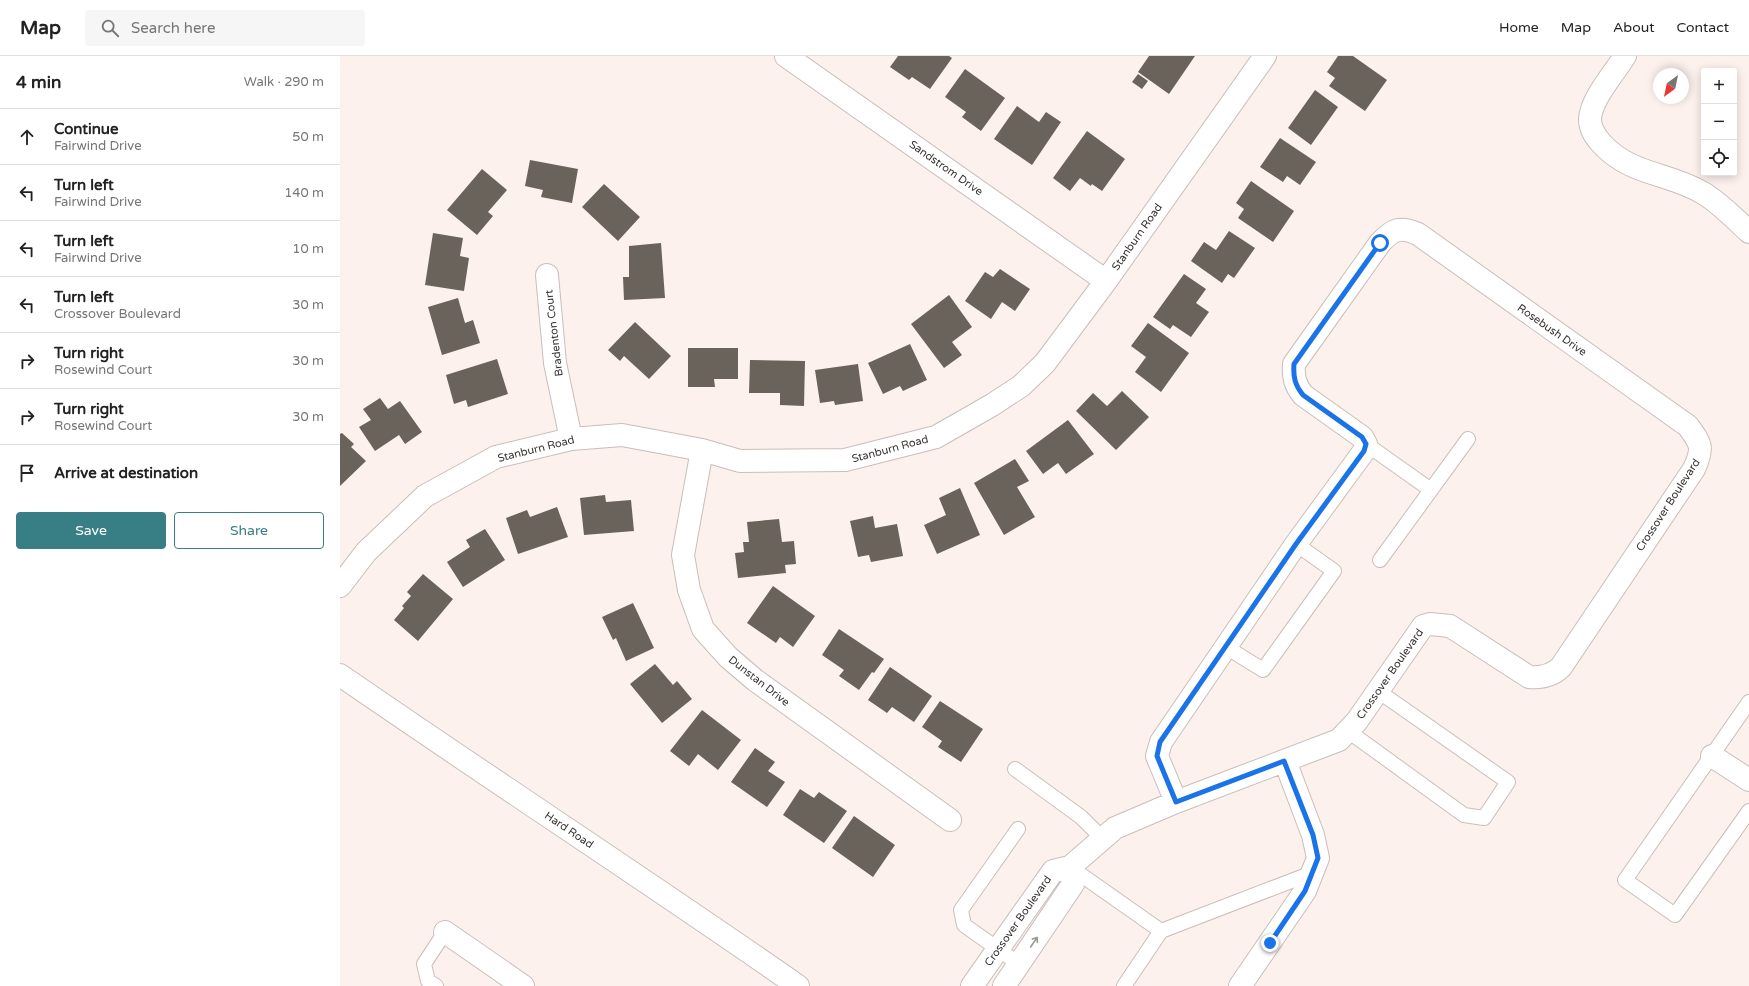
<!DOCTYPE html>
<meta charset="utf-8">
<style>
body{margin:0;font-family:"Varela Round",sans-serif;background:#f6f6f6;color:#222}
.controls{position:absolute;right:12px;top:12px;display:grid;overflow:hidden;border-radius:4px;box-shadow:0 2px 10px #0003}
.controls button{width:36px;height:36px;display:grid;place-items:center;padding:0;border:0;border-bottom:1px solid #e0e0e0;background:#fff;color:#222;font:20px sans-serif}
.compass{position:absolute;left:1313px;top:12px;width:36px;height:36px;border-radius:50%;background:#fff;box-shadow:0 2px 10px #0003;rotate:213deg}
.stop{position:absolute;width:12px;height:12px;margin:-9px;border:3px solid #1a73e8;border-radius:50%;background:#fff}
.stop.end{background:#1a73e8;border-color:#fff;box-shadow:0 1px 4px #0008}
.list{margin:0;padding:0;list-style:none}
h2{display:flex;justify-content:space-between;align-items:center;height:52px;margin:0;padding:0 16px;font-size:17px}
h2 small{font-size:13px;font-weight:400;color:#767676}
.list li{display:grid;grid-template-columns:26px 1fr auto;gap:12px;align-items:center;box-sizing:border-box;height:56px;padding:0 16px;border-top:1px solid #e0e0e0}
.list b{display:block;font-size:15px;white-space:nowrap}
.list p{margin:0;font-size:13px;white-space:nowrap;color:#767676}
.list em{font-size:13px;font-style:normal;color:#767676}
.actions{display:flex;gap:8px;padding:12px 16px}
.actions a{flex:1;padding:9px 0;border:1px solid #377f84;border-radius:4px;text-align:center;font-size:14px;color:#377f84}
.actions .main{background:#377f84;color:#fff}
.icon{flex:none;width:22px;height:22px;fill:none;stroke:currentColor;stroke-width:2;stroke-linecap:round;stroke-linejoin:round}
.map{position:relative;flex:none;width:1409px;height:930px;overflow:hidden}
header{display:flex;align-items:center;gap:24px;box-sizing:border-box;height:56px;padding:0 20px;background:#fff;border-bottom:1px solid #e0e0e0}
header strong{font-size:19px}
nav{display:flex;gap:22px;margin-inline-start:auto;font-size:14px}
.search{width:280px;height:36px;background:#f6f6f6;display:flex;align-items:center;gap:10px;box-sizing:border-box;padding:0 14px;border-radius:4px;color:#767676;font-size:15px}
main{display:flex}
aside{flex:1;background:#fff}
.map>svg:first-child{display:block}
.building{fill:#69635c}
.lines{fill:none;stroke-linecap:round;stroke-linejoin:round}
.service-casing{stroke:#c9beba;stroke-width:16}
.minor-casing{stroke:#c9beba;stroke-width:24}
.secondary-casing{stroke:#c9beba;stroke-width:24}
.service{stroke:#fff;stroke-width:14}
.minor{stroke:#fff;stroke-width:22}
.secondary{stroke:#fff;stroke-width:22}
.oneway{stroke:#9b9998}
.route{stroke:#1a73e8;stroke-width:5}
.labels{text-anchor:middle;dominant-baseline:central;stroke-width:4;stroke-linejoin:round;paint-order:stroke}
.street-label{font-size:11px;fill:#373331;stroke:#fff}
</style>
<header>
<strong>Map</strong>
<div class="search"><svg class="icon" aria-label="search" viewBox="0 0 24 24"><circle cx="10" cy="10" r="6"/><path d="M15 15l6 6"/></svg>Search here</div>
<nav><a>Home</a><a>Map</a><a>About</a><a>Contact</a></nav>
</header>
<main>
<aside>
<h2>4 min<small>Walk · 290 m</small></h2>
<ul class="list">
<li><svg class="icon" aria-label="ahead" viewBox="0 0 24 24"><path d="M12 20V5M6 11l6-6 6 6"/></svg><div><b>Continue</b><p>Fairwind Drive</p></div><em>50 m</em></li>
<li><svg class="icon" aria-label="left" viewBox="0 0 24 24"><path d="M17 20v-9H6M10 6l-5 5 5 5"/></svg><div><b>Turn left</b><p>Fairwind Drive</p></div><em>140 m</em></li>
<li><svg class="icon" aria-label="left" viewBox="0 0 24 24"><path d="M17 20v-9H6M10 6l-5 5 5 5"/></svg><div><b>Turn left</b><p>Fairwind Drive</p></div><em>10 m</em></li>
<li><svg class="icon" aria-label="left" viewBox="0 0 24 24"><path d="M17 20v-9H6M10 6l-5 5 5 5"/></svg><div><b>Turn left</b><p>Crossover Boulevard</p></div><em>30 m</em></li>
<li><svg class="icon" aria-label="right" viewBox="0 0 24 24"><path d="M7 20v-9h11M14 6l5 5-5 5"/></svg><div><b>Turn right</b><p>Rosewind Court</p></div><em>30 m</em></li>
<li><svg class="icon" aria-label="right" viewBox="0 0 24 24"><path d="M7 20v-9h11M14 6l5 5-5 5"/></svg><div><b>Turn right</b><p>Rosewind Court</p></div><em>30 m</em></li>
<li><svg class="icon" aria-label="arrive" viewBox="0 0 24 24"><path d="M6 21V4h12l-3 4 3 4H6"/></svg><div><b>Arrive at destination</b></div></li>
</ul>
<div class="actions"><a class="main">Save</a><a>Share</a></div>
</aside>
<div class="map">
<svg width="1409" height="930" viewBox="0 0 1409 930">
<rect width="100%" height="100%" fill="#fcf1ed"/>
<path class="building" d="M 558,0 L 609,0 L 612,2 L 590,33 L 572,21 L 569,24 L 550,11 Z
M 809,0 L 855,0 L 829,38 L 798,16 Z
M 998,0 L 1013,0 L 1047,24 L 1025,55 L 989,30 L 995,22 L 987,16 Z
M 625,13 L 665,42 L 641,75 L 622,61 L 626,56 L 605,41 Z
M 798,18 L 808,25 L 802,33 L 792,26 Z
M 975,34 L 998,51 L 971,89 L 948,72 Z
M 677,50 L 699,66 L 706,56 L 721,66 L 692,109 L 654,83 Z
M 747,75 L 785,103 L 762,135 L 752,128 L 751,130 L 740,122 L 730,135 L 713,122 Z
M 940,82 L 976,106 L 960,129 L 947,120 L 943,126 L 920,111 Z
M 190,104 L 238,113 L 232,147 L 201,141 L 203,134 L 185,130 Z
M 142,113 L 167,134 L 148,156 L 153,160 L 137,179 L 107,154 Z
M 911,125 L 954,155 L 933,186 L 898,162 L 904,153 L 896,147 Z
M 264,128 L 300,161 L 278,185 L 242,151 Z
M 889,175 L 915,192 L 894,222 L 888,218 L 882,227 L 851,205 L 864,186 L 876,194 Z
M 93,177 L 123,182 L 120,200 L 129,202 L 124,235 L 85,229 Z
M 321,187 L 325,242 L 284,244 L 283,221 L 289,221 L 289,190 Z
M 660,213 L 690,233 L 675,255 L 662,246 L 651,263 L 625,245 L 645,216 L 653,221 Z
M 844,218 L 866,233 L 856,247 L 869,256 L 851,281 L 833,269 L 830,273 L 813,261 Z
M 609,239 L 632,271 L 612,286 L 622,299 L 604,312 L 571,268 Z
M 118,242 L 125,267 L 133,264 L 140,287 L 102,299 L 88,251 Z
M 295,266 L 331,300 L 309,323 L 284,300 L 280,305 L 268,294 Z
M 808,267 L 849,297 L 821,336 L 795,316 L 806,301 L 791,290 Z
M 570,288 L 587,324 L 563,335 L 560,330 L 543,338 L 528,307 Z
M 348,292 L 398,292 L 398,323 L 374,323 L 375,331 L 348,331 Z
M 157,303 L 168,338 L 128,351 L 126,344 L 114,348 L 106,319 Z
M 410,304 L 465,305 L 464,350 L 440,349 L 440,337 L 409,337 Z
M 518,308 L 523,345 L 495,349 L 494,345 L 480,347 L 475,314 Z
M 782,335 L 809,361 L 776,394 L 736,355 L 753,337 L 767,350 Z
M 40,342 L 48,353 L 60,345 L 82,376 L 65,388 L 59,379 L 35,395 L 19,371 L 31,364 L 23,353 Z
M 728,364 L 754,398 L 726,418 L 718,407 L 703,418 L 686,395 Z
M 2,377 L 14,388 L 11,391 L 26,405 L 0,430 L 0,378 Z
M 675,403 L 689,425 L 677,431 L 695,461 L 664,479 L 634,427 Z
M 620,432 L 640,479 L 597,498 L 584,469 L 606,459 L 599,442 Z
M 265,439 L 266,446 L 291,444 L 294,475 L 244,479 L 240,442 Z
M 217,451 L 228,481 L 178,498 L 166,462 L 187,454 L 190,461 Z
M 533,460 L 535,472 L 557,468 L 563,500 L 531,506 L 529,499 L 518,501 L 510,465 Z
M 439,463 L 442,486 L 454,485 L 456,508 L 445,509 L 446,517 L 398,522 L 395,497 L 404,496 L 403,486 L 409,486 L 407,466 Z
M 145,473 L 165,504 L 123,531 L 107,506 L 130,491 L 126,484 Z
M 83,518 L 113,543 L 78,585 L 54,564 L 64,552 L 62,550 L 71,540 L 67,536 Z
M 433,530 L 475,560 L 453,591 L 440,581 L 436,587 L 407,567 Z
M 293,547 L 314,592 L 286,605 L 276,582 L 273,584 L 262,561 Z
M 499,573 L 544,603 L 534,617 L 532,616 L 519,634 L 499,620 L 504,614 L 482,599 Z
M 315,608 L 333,629 L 337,625 L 352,643 L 322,667 L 290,628 Z
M 550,611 L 592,640 L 574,666 L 552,651 L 547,657 L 528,644 Z
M 600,645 L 643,673 L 621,706 L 598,691 L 602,685 L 582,671 Z
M 362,654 L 401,684 L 378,714 L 358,698 L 349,710 L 330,695 Z
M 415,692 L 435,706 L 428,715 L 445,726 L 427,751 L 391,726 Z
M 460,733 L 474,742 L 479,736 L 507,755 L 484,787 L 443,759 Z
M 514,760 L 555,789 L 533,821 L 492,792 Z"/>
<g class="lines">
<g class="service-casing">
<path id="service" d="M 1026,388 L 1091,434
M 1040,504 L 1128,383
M 886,591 L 923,614 L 994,515 L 956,488
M 1409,646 L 1285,824 L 1335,859 L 1409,755
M 1008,675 L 1124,759 L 1144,762 L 1168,726 L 1038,635
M 675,713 L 741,761 L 763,783
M 678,773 L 621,854 L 624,869 L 679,908
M 730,811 L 821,875
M 96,930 L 88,925 L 84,908 L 105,876
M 784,930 L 821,875 L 972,817"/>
</g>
<g class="minor-casing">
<path id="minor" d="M 446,0 L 766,225
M 1285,0 C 1275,16 1251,43 1250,63 C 1250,73 1255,80 1261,87 C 1291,120 1328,116 1363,137 C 1380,147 1395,163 1409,176
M 207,219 L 215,307 L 231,383
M 362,394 L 343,499 L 349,534 L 363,573 L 388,601 L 415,624 L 610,764
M 0,530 L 26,496 L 85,440 L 156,401 L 231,383 L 282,379 L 362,394 L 400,405 L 505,404 L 596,381 L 652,349 L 681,330 L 705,307 L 766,225 L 925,0
M 1372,700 L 1409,724
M 105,876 L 183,930
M 632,930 L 713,815 L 730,811 L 775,772 L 836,746 L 999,684 L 1017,665 L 1083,570 L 1090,568 L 1110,570 L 1189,621 C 1201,622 1212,620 1221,611 L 1354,413 C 1364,391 1361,388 1348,370 L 1078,178 C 1060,170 1053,173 1040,187 L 954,308 C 953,321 955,329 963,339 L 1022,381 L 1026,388 L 1024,395 L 956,488 L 821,686 L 817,700 L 836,746
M 664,930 L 733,828 L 730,811
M 900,930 L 965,835 L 978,802 L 973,779 L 945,705"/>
</g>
<g class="secondary-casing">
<path id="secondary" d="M 0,619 C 152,724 306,824 458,930"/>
</g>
<use href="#service" class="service"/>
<use href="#minor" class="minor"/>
<use href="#secondary" class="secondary"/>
</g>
<defs><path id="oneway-shaft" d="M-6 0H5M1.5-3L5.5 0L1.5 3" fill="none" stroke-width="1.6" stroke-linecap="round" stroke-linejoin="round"/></defs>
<use class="oneway" href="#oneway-shaft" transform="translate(694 886) rotate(-56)"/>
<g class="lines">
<path class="route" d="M 930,887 L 965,835 L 978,802 L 973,779 L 944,705 L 836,746 L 817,700 L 820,686 L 956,488 L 1024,395 L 1026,388 L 1022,381 L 963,339 C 955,329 953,321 954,308 L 1040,187"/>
</g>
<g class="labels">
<g class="street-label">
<text transform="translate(606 112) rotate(35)">Sandstrom Drive</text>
<text transform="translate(797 181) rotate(-55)">Stanburn Road</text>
<text transform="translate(1212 274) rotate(35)">Rosebush Drive</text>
<text transform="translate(214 277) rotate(-97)">Bradenton Court</text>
<text transform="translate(196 393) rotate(-14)">Stanburn Road</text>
<text transform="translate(550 393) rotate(-15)">Stanburn Road</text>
<text transform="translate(1328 449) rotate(-57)">Crossover Boulevard</text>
<text transform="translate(1050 618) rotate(-55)">Crossover Boulevard</text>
<text transform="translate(419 625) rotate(38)">Dunstan Drive</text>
<text transform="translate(229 774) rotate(34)">Hard Road</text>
<text transform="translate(678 865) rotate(-55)">Crossover Boulevard</text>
</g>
</g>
</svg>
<div class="controls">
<button>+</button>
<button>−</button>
<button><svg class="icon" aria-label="locate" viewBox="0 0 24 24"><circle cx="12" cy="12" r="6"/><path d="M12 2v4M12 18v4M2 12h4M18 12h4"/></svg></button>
</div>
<svg class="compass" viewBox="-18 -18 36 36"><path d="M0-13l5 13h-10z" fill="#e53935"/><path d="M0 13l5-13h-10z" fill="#767676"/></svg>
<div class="stop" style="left:1040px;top:187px"></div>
<div class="stop end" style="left:930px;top:887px"></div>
</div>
</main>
